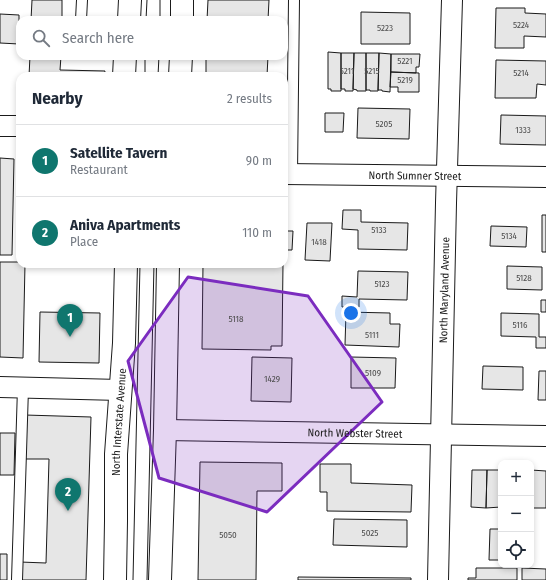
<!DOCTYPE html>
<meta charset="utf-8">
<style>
body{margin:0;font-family:"Fira Sans Condensed",sans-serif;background:#f6f6f7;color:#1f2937}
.controls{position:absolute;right:12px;bottom:12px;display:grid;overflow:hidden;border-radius:8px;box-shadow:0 2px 6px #0003}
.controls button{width:36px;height:36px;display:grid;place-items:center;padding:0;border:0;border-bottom:1px solid #e0e1e3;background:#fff;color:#1f2937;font:20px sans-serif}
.you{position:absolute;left:351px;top:313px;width:14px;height:14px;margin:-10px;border:3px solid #fff;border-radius:50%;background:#1a73e8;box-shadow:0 0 0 6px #1a73e833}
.badge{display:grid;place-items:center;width:26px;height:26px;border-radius:50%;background:#0f766e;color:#fff;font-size:13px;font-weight:700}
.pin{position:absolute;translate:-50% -33px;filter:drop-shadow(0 1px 2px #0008)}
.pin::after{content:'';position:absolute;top:21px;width:14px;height:12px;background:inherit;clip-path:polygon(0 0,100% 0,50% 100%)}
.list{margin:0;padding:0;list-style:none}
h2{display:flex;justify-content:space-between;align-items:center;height:52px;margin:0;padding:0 16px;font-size:17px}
h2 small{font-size:13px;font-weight:400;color:#747a83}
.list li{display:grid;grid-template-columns:26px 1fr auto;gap:12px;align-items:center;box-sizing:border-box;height:72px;padding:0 16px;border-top:1px solid #e0e1e3}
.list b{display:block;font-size:15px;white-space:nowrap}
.list p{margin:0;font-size:13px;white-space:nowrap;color:#747a83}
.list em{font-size:13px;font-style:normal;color:#747a83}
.icon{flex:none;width:22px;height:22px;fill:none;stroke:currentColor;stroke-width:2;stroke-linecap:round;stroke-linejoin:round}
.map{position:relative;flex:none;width:546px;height:580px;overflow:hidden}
.search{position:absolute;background:#fff;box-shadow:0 2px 6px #0003;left:16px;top:16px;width:272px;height:44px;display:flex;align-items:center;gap:10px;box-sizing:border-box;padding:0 14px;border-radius:12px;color:#747a83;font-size:15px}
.panel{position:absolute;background:#fff;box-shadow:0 2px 6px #0003;left:16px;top:72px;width:272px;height:196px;border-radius:12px}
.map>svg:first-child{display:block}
.building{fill:#e6e6e6;stroke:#1a1a1a}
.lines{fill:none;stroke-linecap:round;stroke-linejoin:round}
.service-casing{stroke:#1a1a1a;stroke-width:12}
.minor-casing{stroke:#1a1a1a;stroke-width:22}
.tertiary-casing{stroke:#1a1a1a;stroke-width:24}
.service{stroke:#fff;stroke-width:10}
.minor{stroke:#fff;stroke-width:20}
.tertiary{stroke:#fff;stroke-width:22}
.tram{stroke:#1a1a1a;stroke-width:1}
.marked{fill:#7b2cbf;fill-opacity:0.2;stroke:#7b2cbf;stroke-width:3;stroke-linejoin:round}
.labels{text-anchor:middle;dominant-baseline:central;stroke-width:3;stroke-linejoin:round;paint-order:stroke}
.number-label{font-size:9px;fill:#4d4d4d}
.street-label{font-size:11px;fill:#1a1a1a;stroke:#fff}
</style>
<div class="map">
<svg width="546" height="580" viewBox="0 0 546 580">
<rect width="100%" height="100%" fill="#fff"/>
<path class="building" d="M 32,0 L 62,0 L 62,20 L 31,20 Z
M 208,0 L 269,0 L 268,20 L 207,20 Z
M 496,8 L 525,8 L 525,13 L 546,14 L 546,37 L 524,36 L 524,48 L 495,48 Z
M 361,12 L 410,13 L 410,44 L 361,44 Z
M 0,14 L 19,15 L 19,44 L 0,43 Z
M 328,52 L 341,53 L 341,91 L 331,91 L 331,89 L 328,89 Z
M 341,53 L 354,53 L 353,91 L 345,91 L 345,89 L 341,89 Z
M 354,53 L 366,53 L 366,91 L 357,91 L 357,90 L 353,89 Z
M 366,53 L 379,53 L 378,91 L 370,91 L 370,90 L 366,90 Z
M 379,53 L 391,54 L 390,92 L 382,91 L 382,90 L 378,90 Z
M 391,54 L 420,54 L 419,67 L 416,67 L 416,73 L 391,72 Z
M 30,56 L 61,56 L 60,70 L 105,71 L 104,76 L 29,76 Z
M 206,56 L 268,56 L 267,76 L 206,76 Z
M 496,60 L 546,61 L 546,85 L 537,84 L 536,98 L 495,98 Z
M 391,72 L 419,73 L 419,92 L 398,92 L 398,87 L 390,87 Z
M 358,108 L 410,109 L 409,139 L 357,138 Z
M 325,113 L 344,113 L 343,132 L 325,132 Z
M 501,115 L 546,116 L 546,145 L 500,144 Z
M 0,158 L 14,159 L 12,255 L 0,255 Z
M 343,210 L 361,210 L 361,222 L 408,223 L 407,250 L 358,249 L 358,230 L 342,229 Z
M 542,215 L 546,215 L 546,252 L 542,252 Z
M 307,223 L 332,223 L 330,261 L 305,260 Z
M 491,226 L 527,227 L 526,247 L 490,246 Z
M 284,231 L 293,231 L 292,250 L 284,250 Z
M 0,262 L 20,262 L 20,264 L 25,264 L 23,358 L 0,357 Z
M 203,264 L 283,264 L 282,346 L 271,346 L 271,350 L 202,349 Z
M 507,266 L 542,267 L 542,290 L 507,289 Z
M 358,271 L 408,272 L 407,300 L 359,299 L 359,307 L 342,307 L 342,296 L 357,297 Z
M 541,300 L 546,300 L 546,312 L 541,312 Z
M 40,312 L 100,313 L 99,363 L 39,362 Z
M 346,312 L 390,313 L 390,324 L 400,324 L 399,347 L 345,345 Z
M 501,313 L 539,314 L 539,337 L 546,337 L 546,348 L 536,348 L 536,337 L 501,336 Z
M 252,357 L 292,358 L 291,402 L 251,401 Z
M 351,357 L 396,358 L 395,388 L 351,388 Z
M 483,366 L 523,367 L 523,390 L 482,389 Z
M 539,371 L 546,371 L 546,400 L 538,400 Z
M 25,415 L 91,417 L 86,580 L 20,580 L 20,562 L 46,563 L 49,459 L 23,459 Z
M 0,433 L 15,433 L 14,475 L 0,475 Z
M 200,462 L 282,463 L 282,491 L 257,491 L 256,580 L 198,580 Z
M 320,464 L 351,464 L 351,483 L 412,485 L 411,512 L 327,511 L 327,492 L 320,492 Z
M 472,470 L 487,470 L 486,508 L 471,507 Z
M 487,470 L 501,470 L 501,507 L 486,508 Z
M 531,470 L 546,471 L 546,508 L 531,508 Z
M 334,519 L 407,520 L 407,547 L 333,545 Z
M 490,529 L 501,529 L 501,560 L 489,560 Z
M 0,554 L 7,554 L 7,580 L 0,580 Z
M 476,568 L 517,568 L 517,580 L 468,580 L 468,578 L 476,578 Z
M 522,568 L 546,569 L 546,580 L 522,580 Z
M 298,577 L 411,578 L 411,580 L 298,580 Z"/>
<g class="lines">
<g class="service-casing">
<path id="service" d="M 81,20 L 82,0
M 292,174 L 294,0
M 17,580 L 23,388"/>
</g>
<g class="minor-casing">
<g id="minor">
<path d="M 0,126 L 20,126"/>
<path id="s1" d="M 284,174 L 546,177"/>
<path d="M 0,387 L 120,390"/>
<path id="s2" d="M 165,430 L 546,436"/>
<path id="s3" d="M 438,580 L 446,203 L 452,0"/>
</g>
</g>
<g class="tertiary-casing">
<g id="tertiary">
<path d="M 129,20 L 130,0"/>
<path d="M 182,20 L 182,0"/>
<path d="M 124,76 L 125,56"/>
<path d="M 180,76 L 181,56"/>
<path id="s4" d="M 115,580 L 116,521 L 116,454 L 124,343 L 126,264"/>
<path d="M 160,580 L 165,430 L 168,264"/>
</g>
</g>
<use href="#service" class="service"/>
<use href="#minor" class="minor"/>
<use href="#tertiary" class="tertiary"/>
<path class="tram" d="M 146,20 L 147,0
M 160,20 L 160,0
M 145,76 L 145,56
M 158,76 L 159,56
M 133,580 L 140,264
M 147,580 L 154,264"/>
</g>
<path class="marked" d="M 188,277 L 308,296 L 382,402 L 267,512 L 159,478 L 128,361 Z"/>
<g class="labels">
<g class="number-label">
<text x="521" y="25">5224</text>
<text x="385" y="28">5223</text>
<text x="405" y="61">5221</text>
<text x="347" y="71">5211</text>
<text x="372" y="71">5215</text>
<text x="521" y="73">5214</text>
<text x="405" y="80">5219</text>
<text x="384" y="124">5205</text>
<text x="523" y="130">1333</text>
<text x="379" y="230">5133</text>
<text x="509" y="236">5134</text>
<text x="319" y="242">1418</text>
<text x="524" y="278">5128</text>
<text x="382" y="284">5123</text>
<text x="236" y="319">5118</text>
<text x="520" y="325">5116</text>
<text x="372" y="335">5111</text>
<text x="373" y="373">5109</text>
<text x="272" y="379">1429</text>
<text x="370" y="533">5025</text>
<text x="228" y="535">5050</text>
</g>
<g class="street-label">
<text stroke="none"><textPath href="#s1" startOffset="131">North Sumner Street</textPath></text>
<text stroke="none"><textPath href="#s3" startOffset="290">North Maryland Avenue</textPath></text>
<text stroke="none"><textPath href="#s4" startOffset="158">North Interstate Avenue</textPath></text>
<text stroke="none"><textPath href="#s2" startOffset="190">North Webster Street</textPath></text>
</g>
</g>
</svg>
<div class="controls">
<button>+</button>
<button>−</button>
<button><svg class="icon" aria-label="locate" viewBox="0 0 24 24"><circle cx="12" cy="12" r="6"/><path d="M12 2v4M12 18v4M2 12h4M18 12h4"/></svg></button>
</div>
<div class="you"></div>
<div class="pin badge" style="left:70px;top:337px">1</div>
<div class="pin badge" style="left:68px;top:511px">2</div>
<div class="search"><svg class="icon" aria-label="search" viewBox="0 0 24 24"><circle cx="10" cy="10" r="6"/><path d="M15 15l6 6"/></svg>Search here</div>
<section class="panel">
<h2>Nearby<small>2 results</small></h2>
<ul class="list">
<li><span class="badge">1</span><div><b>Satellite Tavern</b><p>Restaurant</p></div><em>90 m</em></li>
<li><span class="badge">2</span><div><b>Aniva Apartments</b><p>Place</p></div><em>110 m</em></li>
</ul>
</section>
</div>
